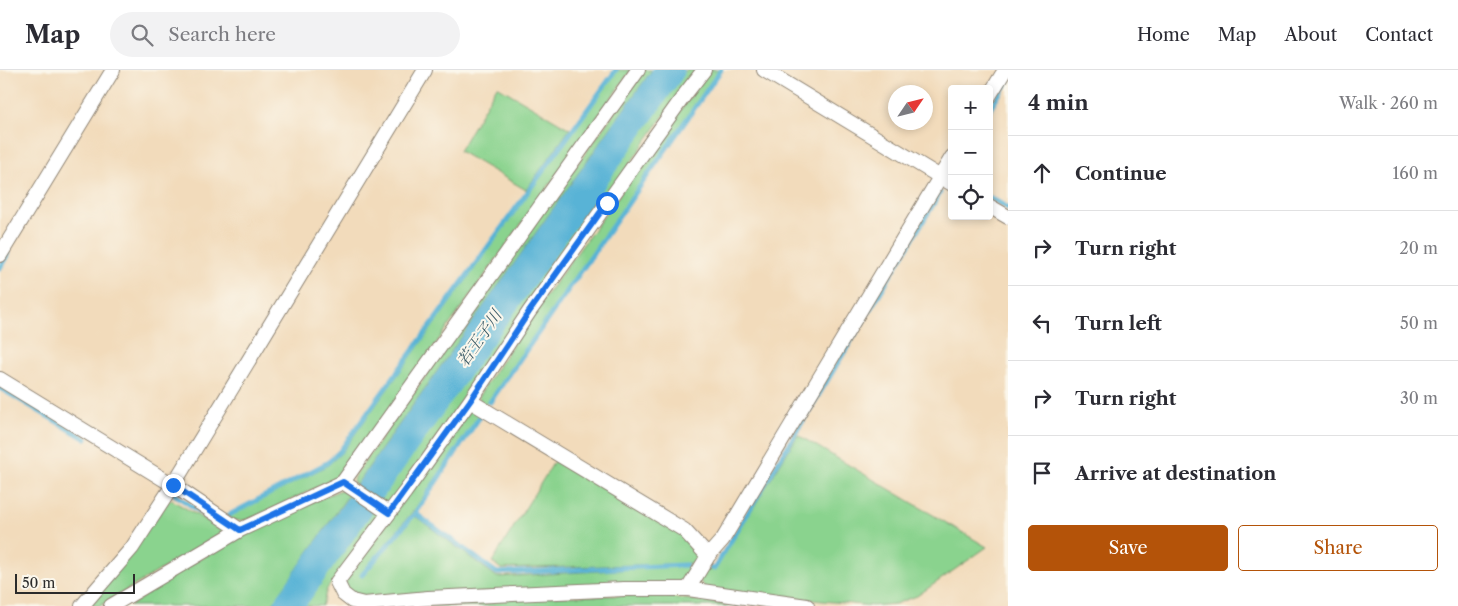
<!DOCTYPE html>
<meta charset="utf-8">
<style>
body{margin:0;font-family:"Libre Caslon Text","Noto Serif JP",serif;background:#f2f2f3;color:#2b2b33}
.controls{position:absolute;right:15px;top:15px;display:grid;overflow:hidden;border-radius:5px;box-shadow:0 2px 8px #0003}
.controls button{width:45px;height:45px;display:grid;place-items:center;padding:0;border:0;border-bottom:1px solid #e1e1e2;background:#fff;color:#2b2b33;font:25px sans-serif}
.compass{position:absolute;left:888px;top:15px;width:45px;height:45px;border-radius:50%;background:#fff;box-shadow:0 2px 8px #0003;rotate:55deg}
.scale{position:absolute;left:15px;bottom:12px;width:120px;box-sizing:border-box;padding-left:5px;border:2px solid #2b2b2b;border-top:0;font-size:14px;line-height:18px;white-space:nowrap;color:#2b2b2b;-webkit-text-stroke:4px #fbf7ec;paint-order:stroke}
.stop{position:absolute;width:15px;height:15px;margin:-11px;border:4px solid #1a73e8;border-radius:50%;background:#fff}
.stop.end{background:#1a73e8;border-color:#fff;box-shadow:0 1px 5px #0008}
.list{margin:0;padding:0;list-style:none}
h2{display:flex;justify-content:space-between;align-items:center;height:65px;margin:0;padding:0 20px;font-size:21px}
h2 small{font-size:16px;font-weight:400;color:#7c7c81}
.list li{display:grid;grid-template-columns:32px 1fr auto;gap:15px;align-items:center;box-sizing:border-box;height:75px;padding:0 20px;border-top:1px solid #e1e1e2}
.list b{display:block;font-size:19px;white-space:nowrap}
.list em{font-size:16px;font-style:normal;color:#7c7c81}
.actions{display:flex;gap:10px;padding:15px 20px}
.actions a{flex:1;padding:11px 0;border:1px solid #b45309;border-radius:5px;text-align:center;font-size:18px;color:#b45309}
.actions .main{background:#b45309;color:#fff}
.icon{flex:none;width:28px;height:28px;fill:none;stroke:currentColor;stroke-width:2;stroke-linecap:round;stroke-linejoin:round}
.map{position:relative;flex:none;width:1008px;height:536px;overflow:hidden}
header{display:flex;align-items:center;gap:30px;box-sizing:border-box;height:70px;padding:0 25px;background:#fff;border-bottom:1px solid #e1e1e2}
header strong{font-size:24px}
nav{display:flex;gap:28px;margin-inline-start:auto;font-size:18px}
.search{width:350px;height:45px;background:#f2f2f3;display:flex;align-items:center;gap:12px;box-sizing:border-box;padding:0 18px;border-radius:28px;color:#7c7c81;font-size:19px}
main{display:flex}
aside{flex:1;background:#fff}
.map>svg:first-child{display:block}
.green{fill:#8ad38e;stroke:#5a7f5c}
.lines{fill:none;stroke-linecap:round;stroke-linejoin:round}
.stream{stroke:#58b3d6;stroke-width:5}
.river{stroke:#58b3d6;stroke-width:29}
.street-casing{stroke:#8e8373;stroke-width:16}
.street{stroke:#fff;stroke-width:14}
.route{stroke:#1a73e8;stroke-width:6}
.labels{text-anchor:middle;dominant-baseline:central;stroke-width:4;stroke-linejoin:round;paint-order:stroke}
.water-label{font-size:16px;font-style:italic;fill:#3b5b67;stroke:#fbf7ec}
</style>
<header>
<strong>Map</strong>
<div class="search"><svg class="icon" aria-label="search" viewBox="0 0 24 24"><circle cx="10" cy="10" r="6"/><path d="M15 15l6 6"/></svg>Search here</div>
<nav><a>Home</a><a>Map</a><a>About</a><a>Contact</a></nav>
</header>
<main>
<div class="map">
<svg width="1008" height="536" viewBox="0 0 1008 536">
<rect width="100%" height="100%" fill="#fbf7ec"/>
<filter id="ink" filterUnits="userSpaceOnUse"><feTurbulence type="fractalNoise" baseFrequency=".02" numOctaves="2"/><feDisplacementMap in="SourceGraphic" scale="10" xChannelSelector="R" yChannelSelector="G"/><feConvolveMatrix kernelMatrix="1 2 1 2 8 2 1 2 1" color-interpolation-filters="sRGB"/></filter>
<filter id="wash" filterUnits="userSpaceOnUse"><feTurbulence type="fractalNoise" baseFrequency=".0096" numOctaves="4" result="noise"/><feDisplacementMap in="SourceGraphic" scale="20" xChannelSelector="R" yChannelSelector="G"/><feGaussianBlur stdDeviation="1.12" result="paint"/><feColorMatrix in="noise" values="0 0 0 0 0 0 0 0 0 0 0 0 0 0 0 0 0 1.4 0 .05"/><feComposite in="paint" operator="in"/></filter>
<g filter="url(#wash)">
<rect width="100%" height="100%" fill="#f2dbbb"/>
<path class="green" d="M 618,0 L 631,0 L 346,400 L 334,409 L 253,448 C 245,450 235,453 228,447 L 328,395 L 342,382 Z
M 645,0 L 652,0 L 356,415 L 353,411 L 354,407 Z
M 686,0 L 696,0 L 389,436 L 379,430 Z
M 710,0 L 719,0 L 485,336 L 478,327 L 539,235 Z
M 497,16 L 570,59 L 526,120 L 459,81 Z
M 470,339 L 481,342 L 415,439 L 361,504 L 362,507 L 415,446 L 497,507 L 686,496 L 697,498 L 683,514 L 364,529 L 353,526 L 346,519 L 346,510 Z
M 798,365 L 987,477 L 917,526 L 895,534 L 872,536 L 705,519 L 700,511 L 706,500 L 715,500 Z
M 557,387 L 684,464 L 699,481 L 700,493 L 501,499 L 492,492 Z
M 343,419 L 350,423 L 271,536 L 130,536 L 186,497 L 271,449 Z
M 170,429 L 212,454 L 217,452 L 229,459 L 100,536 L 90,536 Z
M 374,439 L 380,444 L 380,448 L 327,519 L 322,536 L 305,536 Z
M 653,525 L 742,536 L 417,536 L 531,527 Z"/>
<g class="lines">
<path class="stream" d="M 989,41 L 1008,10
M 952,103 L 952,104
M 989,127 L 1008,138
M 0,198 L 8,184
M 0,318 L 86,369
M 490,332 L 721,0
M 375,414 L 385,421
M 174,424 L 215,452
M 415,443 L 497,503 L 686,495
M 229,445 L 327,393 L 340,381 L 616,0
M 711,498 L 714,499 L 940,123
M 362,505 L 415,443 L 481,345"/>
<path class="river" d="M 288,536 L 670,0"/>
</g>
</g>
<g filter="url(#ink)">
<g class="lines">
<g class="street-casing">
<path id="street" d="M 704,0 L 686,23 L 529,242 L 470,331 L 405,422 L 337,512 L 343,524 L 352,531 L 364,534 L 428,528 L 624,519 L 688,519 L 807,536
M 764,0 L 952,114
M 989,26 L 1005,0
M 989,136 L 1008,147
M 0,185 L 113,0
M 0,309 L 173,415 L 240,460 L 343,412 L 389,443
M 470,331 L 684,460 L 708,486
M 343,412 L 638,0
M 688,519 L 708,486 L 723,469 L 952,87
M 82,536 L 132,478 L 173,415 L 425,0
M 111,536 L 240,460"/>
</g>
<use href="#street" class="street"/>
</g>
</g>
<g class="lines" filter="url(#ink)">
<path class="route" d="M 173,415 L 240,460 L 343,412 L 389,443 L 470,331 L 529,242 L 607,133"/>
</g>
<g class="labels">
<g class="water-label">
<text transform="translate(479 268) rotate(-55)">若王子川</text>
</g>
</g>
</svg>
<div class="controls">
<button>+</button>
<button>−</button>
<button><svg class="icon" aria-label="locate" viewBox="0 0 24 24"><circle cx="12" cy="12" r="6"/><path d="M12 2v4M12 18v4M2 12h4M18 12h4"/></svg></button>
</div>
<svg class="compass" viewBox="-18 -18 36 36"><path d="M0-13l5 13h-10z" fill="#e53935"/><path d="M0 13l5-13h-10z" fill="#7c7c81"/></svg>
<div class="scale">50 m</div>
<div class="stop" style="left:607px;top:133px"></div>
<div class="stop end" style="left:173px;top:415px"></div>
</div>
<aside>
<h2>4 min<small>Walk · 260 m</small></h2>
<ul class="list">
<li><svg class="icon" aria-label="ahead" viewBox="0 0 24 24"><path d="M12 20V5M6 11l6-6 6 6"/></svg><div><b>Continue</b></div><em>160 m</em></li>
<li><svg class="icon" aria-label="right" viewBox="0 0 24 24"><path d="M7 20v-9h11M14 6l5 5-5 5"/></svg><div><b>Turn right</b></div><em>20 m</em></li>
<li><svg class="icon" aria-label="left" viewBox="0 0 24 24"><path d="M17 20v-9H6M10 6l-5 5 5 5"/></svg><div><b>Turn left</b></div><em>50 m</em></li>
<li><svg class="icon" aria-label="right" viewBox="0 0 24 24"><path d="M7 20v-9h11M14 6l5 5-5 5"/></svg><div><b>Turn right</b></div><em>30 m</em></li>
<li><svg class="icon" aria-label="arrive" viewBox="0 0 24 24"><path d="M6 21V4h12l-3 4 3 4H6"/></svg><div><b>Arrive at destination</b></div></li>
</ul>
<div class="actions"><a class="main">Save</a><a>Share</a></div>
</aside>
</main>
